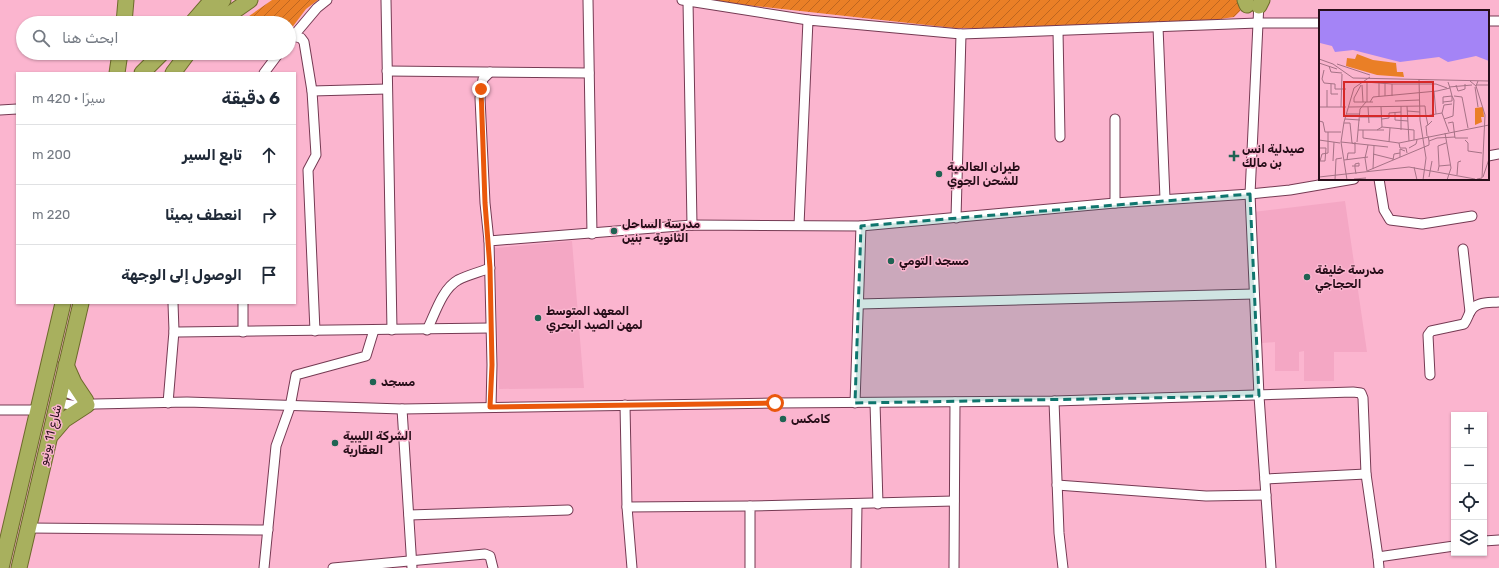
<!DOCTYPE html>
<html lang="ar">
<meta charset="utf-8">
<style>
body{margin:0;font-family:Rubik,Vazirmatn,sans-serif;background:#f6f6f7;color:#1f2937;direction:rtl}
.controls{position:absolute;right:12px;bottom:12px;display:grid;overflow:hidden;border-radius:0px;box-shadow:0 1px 3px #0004}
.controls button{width:36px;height:36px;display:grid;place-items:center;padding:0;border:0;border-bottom:1px solid #e0e1e3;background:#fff;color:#1f2937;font:20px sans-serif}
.stop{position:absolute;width:12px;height:12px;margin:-9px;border:3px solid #ea580c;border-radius:50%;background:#fff}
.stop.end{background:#ea580c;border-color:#fff;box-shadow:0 1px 4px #0008}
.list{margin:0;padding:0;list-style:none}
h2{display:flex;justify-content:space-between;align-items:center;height:52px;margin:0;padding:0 16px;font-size:17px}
h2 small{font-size:13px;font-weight:400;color:#747a83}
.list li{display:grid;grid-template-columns:26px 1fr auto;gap:12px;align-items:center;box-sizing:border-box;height:60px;padding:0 16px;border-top:1px solid #e0e1e3}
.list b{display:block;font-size:15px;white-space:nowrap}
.list em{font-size:13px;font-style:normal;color:#747a83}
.icon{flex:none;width:22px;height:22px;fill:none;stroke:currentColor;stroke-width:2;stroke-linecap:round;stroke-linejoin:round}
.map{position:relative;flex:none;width:1499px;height:568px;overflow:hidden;direction:ltr}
.search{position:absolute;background:#fff;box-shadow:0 1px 3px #0004;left:16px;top:16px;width:280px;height:44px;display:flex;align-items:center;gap:10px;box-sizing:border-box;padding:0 14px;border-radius:22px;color:#747a83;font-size:15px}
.panel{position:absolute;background:#fff;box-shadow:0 1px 3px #0004;left:16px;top:72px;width:280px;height:232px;border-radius:0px;direction:rtl}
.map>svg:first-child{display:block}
.built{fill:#f4a7c4}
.garden{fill:url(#garden-furrows)}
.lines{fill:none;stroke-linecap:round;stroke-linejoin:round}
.minor-casing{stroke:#753a53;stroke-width:11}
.trunk-casing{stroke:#6d6a2b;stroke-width:17}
.minor{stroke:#fff;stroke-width:9}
.trunk{stroke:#a8b05e;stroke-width:15}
.route{stroke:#ea580c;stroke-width:5}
.marked{fill:#0f766e;fill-opacity:0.2;stroke:#0f766e;stroke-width:3;stroke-dasharray:8 5;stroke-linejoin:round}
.poi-dot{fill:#1f6353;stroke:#fbb5cf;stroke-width:1.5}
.labels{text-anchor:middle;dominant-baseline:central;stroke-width:3;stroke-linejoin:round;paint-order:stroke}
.poi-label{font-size:12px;font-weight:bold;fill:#270e19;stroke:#fbb5cf;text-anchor:start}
.street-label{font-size:12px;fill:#270e19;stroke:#fbb5cf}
.inset-road{fill:none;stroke:#a67286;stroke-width:1}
.view{fill:#d62828;fill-opacity:0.15;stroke:#d62828;stroke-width:2}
.inset-edge{fill:none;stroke:#270e19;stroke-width:2}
</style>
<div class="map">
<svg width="1499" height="568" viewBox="0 0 1499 568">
<defs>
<pattern id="garden-furrows" width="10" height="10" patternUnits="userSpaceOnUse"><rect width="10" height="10" fill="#ea7f26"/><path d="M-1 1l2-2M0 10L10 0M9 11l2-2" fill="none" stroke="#be6620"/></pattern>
</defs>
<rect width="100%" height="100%" fill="#fbb5cf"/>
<!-- built -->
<g class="built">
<polygon points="1345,201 1367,352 1334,352 1334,381 1304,381 1304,351 1299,352 1299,371 1275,371 1275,342 1262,343 1253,212"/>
<polygon points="572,241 584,388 499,389 495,248"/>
</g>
<!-- garden -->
<g class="garden">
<polygon points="272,0 318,0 306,9 291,29 289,29 289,23 239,23"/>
<polygon points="700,0 1239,0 1240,11 1234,17 1214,20 1013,28 954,28"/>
</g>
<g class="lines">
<defs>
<g id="minor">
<polyline points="386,0 392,330"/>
<polyline points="588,0 592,234"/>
<polyline points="682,0 808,20"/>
<polyline points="688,1 692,225"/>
<polyline points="1259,2 1250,194 1259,396 1271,568"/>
<polyline points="1488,21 1499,21"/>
<polyline points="1158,27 1165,199"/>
<polyline points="1058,31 1060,137"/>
<polyline points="292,36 301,38 304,42 312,91 316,155 308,170 315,331"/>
<polyline points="290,40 317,8 327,0"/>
<polyline points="387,71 589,73"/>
<polyline points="264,73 279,53"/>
<polyline points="312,91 387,89"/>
<polyline points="0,110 17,109"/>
<polyline points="1488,156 1499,154"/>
<polyline points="1379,179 1384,210 1390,220 1422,224 1472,216"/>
<polyline points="1115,203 1115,119"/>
<polyline points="956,218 961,34"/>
<polyline points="799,225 808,20 961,34 1258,23 1320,23"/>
<polyline points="489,241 485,203 480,98 483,79 490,72"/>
<polyline points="1463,249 1470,312"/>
<polyline points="173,303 174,331 178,332 490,328"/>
<polyline points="243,303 243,332"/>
<polyline points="859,304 1254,294"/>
<path d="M 427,330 C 435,314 442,289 458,280 C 468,275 480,272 490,268"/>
<path d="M 1430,375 L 1428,335 L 1431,331 L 1464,324 C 1467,320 1468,316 1470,312 C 1476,301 1488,303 1499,302"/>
<polyline points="61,390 83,400"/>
<polyline points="1054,401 1059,533 1063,568"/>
<polyline points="58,403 78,406 95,404 187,402 402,409 775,403 1054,401 1353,392 1361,393 1363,398 1366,474 1378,557 1454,546"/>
<polyline points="168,403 174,331"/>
<polyline points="855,403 861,226"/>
<polyline points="875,403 878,504"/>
<polyline points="625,405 627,507 632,568"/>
<polyline points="491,407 492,365 489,241 692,225 861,226 1115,203 1250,194 1290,190 1354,179"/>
<polyline points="402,409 412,568"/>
<polyline points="0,410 38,410"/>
<polyline points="1265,479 1366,474"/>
<polyline points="1057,485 1206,496 1266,495"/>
<polyline points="627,507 750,506"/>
<polyline points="409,515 568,510"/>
<polyline points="28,528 268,530"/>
<polyline points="1484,541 1499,540"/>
<polyline points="1378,557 1379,568"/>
<polyline points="264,568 276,446 290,407 296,375 366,356 374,330"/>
<polyline points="333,568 485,554 490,556 493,568"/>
<polyline points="750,568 750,506 954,501"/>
<polyline points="856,568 857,504"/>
<polyline points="954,568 955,402"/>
</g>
<g id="trunk">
<polyline points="1245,0 1247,5"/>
<polyline points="1259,6 1262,0"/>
<polyline points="210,22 223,0"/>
<polyline points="124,23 126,0"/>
<polyline points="192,23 212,0"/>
<polyline points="217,23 250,0"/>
<polyline points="117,73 120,53"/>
<polyline points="142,73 162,53"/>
<polyline points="173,73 188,53"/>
<polyline points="66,365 74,383 86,401"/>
<polyline points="52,434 64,420 87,405"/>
<polyline points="1,568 63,303"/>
<polyline points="19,568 81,303"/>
</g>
</defs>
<!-- minor casing -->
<use href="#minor" class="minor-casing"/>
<!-- trunk casing -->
<use href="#trunk" class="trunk-casing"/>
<!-- minor -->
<use href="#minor" class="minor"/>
<!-- trunk -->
<use href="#trunk" class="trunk"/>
</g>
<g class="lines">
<!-- route -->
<polyline class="route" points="481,89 485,203 490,268 492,365 490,407 775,403"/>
</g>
<!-- marked area -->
<path class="marked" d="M 1250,194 L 1259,396 L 855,403 L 861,226 Z"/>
<!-- markers -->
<g class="poi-dot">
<path d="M1232 150h4v4h4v4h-4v4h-4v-4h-4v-4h4z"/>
<circle cx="939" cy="174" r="4"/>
<circle cx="614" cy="231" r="4"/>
<circle cx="891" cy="261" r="4"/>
<circle cx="1307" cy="277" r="4"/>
<circle cx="538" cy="318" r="4"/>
<circle cx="373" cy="382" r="4"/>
<circle cx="783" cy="419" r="4"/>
<circle cx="335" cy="443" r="4"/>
</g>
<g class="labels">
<!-- poi labels -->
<g class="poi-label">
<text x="1242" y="149">صيدلية انس<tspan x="1242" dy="14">بن مالك</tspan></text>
<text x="947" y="167">طيران العالمية<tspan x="947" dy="14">للشحن الجوي</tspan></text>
<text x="622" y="224">مدرسة الساحل<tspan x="622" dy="14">الثانوية - بنين</tspan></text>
<text x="899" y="261">مسجد التومي</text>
<text x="1315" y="270">مدرسة خليفة<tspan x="1315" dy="14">الحجاجي</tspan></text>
<text x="546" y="311">المعهد المتوسط<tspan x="546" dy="14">لمهن الصيد البحري</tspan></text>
<text x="381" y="382">مسجد</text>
<text x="791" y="419">كامكس</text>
<text x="343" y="436">الشركة الليبية<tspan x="343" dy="14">العقارية</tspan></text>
</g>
<!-- street labels -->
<g class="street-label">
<text transform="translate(50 435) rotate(-76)">شارع 11 يونيو</text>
</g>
</g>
<!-- overview -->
<g transform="translate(1319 10)">
<rect width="170" height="170" fill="#fbb5cf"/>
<path d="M 38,44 L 54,50 L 77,53 L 78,62 L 84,62 L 85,67 L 58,65 L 27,56 L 28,48 L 36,49 ZM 164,97 L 165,107 L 162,107 L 163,112 L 156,115 L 156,98 Z" fill="#ea7f26"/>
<path d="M 0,0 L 170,0 L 170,51 L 157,46 L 129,52 L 120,47 L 81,52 L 34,40 L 16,42 L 13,36 L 1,33 L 0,31 Z" fill="#a484f6"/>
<path class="inset-road" d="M 0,49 L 14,54 L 34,68 L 170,71M 0,53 L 18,59M 18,54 L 51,65M 10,56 L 12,62 L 23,63M 5,60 L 3,69 L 5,73 L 16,74 L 16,79 L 27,79M 100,69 L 101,110 L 107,148 L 104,170M 48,71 L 48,92M 151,71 L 157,76 L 159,71M 46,72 L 73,74M 60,72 L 60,86M 66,72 L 66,86M 12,74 L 12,84 L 19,84M 43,75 L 44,92M 137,75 L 139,81 L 143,80 L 146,79 L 146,74M 157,75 L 170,75M 157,76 L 166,105 L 163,168 L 158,169M 130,77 L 153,75M 156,77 L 159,97M 8,80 L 8,97M 73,86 L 73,74 L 117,74 L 128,78M 135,86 L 143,87 L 149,118M 35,88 L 42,75M 35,88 L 35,92 L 54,92M 76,91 L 100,90M 51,92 L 54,87 L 118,81 L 131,78 L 129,72M 124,92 L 133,91 L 133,86M 124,94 L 124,87 L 133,86 L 131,78M 88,96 L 90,131M 0,97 L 27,97M 22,97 L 23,64M 30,97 L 106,96 L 107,106 L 117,104 L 115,81M 49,97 L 50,113M 62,97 L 63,117M 88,101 L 101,102M 76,102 L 76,110 L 89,111M 123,103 L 125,95 L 133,94M 28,104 L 41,104M 117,104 L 123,103 L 130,122M 107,106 L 109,115 L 113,111M 41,107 L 63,107M 26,109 L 41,110M 63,109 L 70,108 L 70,103 L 82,102M 125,109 L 134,106 L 135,90 L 133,86M 0,111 L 4,112 L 6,122 L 22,122M 25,113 L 31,113 L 33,133 L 36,134M 129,113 L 134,112 L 136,128 L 149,128M 39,120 L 65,120M 44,120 L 44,128 L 80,133 L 170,115M 58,120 L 63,117 L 95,120 L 95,130M 82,120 L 82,96M 126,123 L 132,158 L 128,170M 108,126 L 107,116 L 109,115M 109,126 L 110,131 L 118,128 L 136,127M 0,130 L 21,133M 146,130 L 149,133 L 149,141 L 163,143M 22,132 L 69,137M 38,132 L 41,99 L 47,92M 70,132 L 71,118M 80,133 L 81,138 L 87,138 L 88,143M 0,138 L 7,138 L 6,151 L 0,151M 90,138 L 97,134 L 98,130M 54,144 L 74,149M 81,147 L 81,139 L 86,141M 25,150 L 49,147M 28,150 L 29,143 L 36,143 L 36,132M 74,150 L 75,144 L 81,143M 1,151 L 3,144 L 9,143 L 9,122M 14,151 L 15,132M 33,156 L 40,156 L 40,153 L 36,154 L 36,158 L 37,164M 120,156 L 119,136 L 127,133M 95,157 L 98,170M 54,159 L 55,136M 48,161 L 110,135 L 110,131M 48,161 L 46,148 L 49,135M 119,161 L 120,156 L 131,155M 138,165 L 139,152 L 142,151M 0,167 L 90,157 L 156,169M 110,167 L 113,151M 164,167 L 170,149M 35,169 L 47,168M 16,170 L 17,149 L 23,148M 28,170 L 22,132 L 25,112 L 35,78 L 51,67"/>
<path class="view" d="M 25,72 L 114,72 L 114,106 L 25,106 Z"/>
<rect width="170" height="170" class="inset-edge"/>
</g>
</svg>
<div class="controls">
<button>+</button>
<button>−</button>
<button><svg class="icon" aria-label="locate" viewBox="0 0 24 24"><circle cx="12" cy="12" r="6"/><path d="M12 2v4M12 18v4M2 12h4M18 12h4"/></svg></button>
<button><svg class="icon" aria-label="layers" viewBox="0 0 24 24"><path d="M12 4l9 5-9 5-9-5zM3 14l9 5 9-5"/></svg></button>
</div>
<div class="stop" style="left:775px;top:403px"></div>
<div class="stop end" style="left:481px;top:89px"></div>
<div class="search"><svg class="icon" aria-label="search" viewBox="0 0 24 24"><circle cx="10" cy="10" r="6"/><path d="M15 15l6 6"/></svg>ابحث هنا</div>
<section class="panel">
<h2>6 دقيقة<small>سيرًا · 420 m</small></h2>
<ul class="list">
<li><svg class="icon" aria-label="ahead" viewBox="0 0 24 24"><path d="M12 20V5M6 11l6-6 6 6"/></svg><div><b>تابع السير</b></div><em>200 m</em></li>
<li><svg class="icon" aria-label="right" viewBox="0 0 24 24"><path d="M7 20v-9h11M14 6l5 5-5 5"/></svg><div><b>انعطف يمينًا</b></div><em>220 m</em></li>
<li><svg class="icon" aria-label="arrive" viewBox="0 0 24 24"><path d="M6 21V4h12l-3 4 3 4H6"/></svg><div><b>الوصول إلى الوجهة</b></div></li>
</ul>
</section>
</div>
